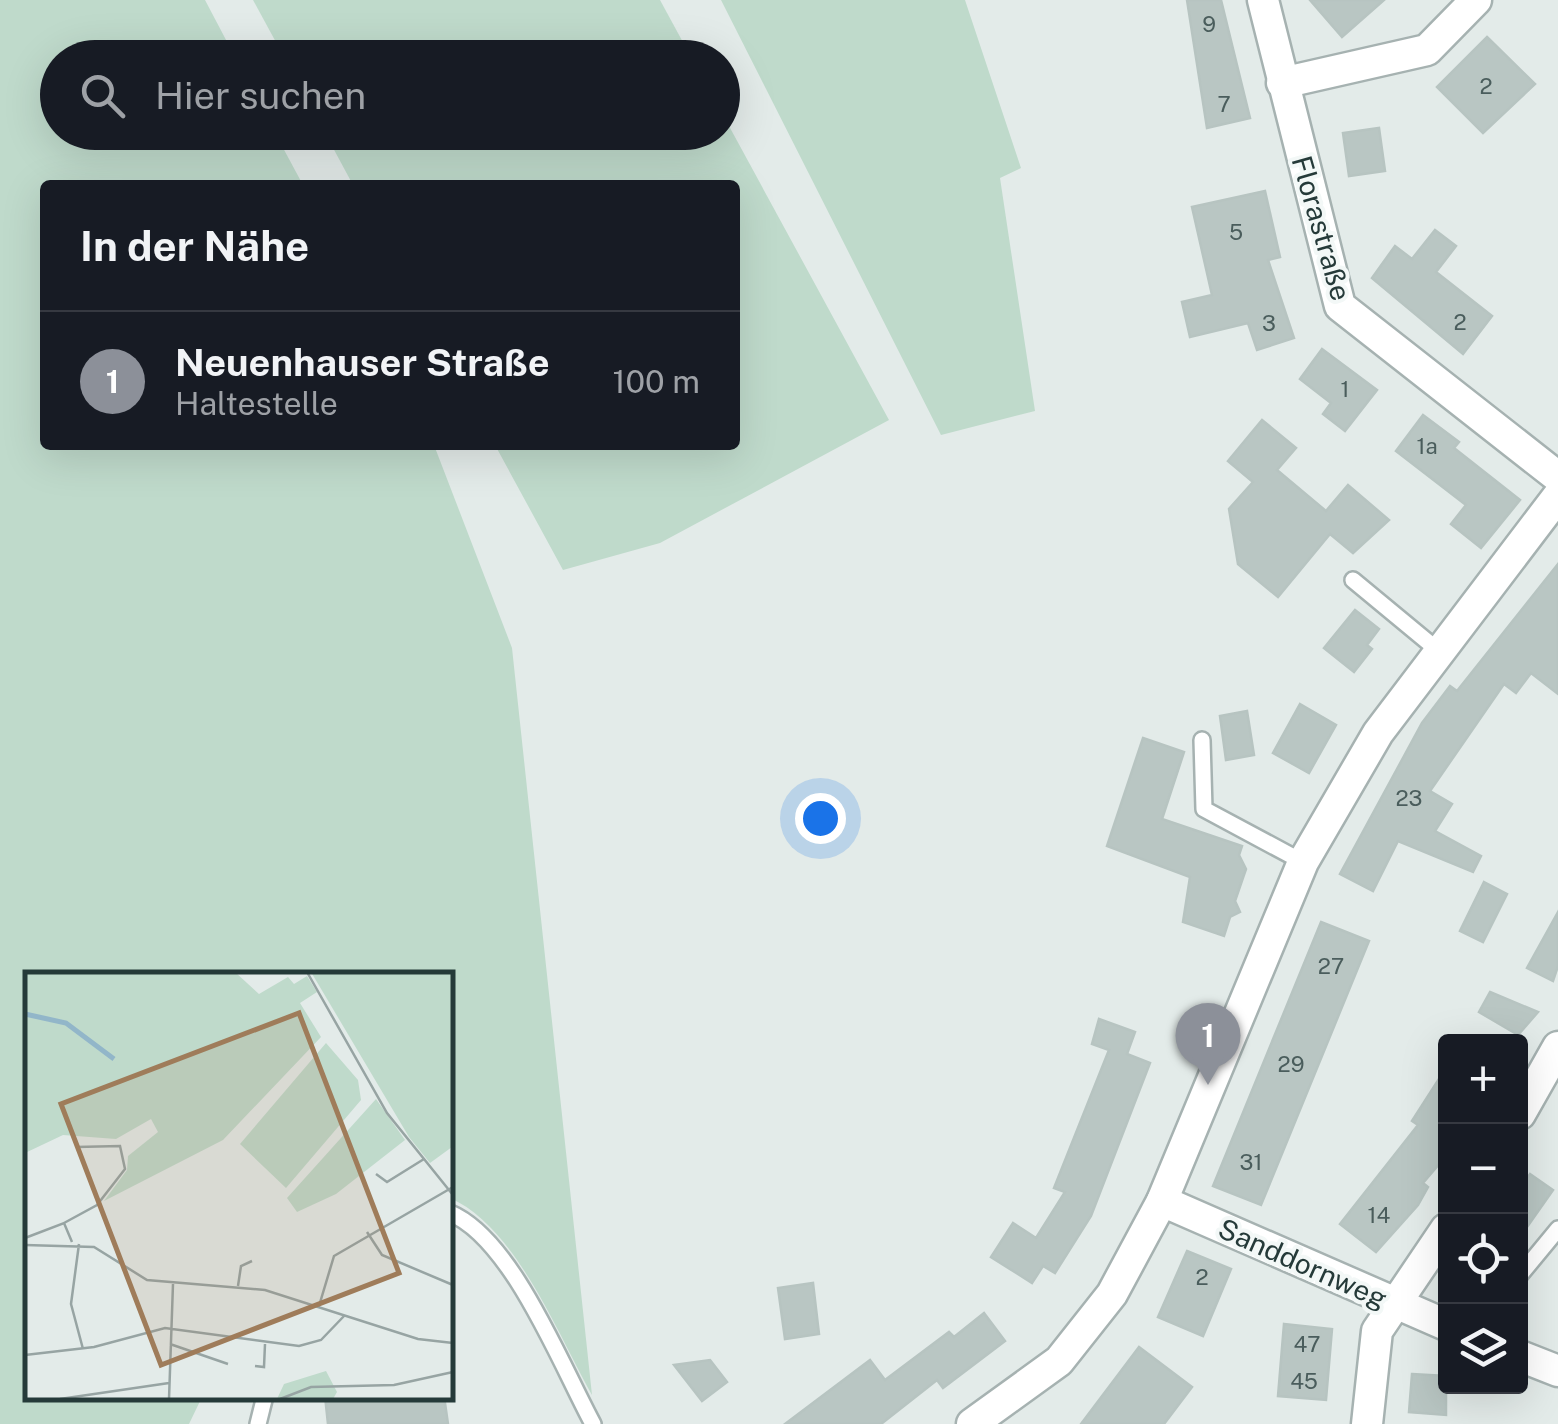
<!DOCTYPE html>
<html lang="de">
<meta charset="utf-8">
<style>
body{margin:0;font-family:"Public Sans",sans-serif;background:#20242c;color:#f1f3f6}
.controls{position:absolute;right:30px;bottom:30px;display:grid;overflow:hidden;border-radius:10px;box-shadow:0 10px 40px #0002}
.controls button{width:90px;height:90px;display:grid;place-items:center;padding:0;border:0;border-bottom:2px solid #363941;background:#171b24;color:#f1f3f6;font:50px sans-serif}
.you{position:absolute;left:820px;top:818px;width:35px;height:35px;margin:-25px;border:8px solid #fff;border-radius:50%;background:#1a73e8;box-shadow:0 0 0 15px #1a73e833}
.badge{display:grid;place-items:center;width:65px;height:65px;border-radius:50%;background:#8c9099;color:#fff;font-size:32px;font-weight:700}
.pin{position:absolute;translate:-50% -82px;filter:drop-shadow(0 2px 5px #0008)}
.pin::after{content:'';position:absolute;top:52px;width:35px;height:30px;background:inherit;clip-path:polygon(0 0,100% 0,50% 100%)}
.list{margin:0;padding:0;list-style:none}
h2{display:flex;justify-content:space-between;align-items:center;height:130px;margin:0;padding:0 40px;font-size:42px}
h2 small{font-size:32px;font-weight:400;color:#9ea1a6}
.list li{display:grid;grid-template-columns:65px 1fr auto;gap:30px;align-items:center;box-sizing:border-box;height:140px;padding:0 40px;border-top:2px solid #363941}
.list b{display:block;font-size:38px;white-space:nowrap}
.list p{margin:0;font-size:32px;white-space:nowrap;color:#9ea1a6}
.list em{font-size:32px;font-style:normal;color:#9ea1a6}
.icon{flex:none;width:55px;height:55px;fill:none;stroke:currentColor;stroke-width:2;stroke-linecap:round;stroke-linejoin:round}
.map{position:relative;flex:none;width:1558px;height:1424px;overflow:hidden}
.search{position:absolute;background:#171b24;box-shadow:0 10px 40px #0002;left:40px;top:40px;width:700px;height:110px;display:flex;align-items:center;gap:25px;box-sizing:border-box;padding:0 35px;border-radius:55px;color:#9ea1a6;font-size:38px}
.panel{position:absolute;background:#171b24;box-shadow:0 10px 40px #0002;left:40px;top:180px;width:700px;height:270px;border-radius:10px}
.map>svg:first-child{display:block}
.green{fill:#bfdacb}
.building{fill:#b9c6c3;stroke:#b7c4c1;stroke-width:2.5}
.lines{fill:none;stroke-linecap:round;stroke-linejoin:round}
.service-casing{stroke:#a6b2b1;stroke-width:20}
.minor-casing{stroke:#a6b2b1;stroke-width:35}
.service{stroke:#fff;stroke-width:15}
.minor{stroke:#fff;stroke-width:30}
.labels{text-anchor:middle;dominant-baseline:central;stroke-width:8;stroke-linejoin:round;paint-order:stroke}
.number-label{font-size:22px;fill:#4a5d5c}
.street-label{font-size:28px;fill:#253a39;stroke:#f3f8f7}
.inset-river{fill:none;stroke:#92b6c9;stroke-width:5}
.inset-road{fill:none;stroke:#97a4a3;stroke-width:2.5}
.view{fill:#9f7c5a;fill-opacity:0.15;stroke:#9f7c5a;stroke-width:5}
.inset-edge{fill:none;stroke:#253a39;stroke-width:5}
</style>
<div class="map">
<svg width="1558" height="1424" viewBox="0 0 1558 1424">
<rect width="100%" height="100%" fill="#e3ebe9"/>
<!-- green -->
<g class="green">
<path d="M 0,0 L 205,0 L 235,57 L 58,58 L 58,132 L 275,133 L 303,185 L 45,185 L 45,445 L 434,445 L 512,648 L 592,1395 C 557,1333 516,1227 450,1198 L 450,974 L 28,974 L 28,1396 L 202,1397 L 189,1424 L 0,1424 Z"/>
<polygon points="253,0 660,0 691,57 284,57"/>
<polygon points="721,0 965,0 1021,168 1000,178 1035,411 941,435"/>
<polygon points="723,115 889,420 660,543 563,570 495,445 735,445 735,185 353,185 325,133 722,132"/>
</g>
<!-- building -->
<g class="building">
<polygon points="1187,0 1221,0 1250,118 1207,128"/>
<polygon points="1310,0 1384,0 1342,37"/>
<polygon points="1487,37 1535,84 1483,133 1437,87"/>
<polygon points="1379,128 1385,171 1349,176 1343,133"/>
<polygon points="1265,191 1280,257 1268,260 1294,338 1257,350 1248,323 1190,337 1182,302 1212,295 1192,207"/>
<polygon points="1435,230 1456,246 1436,272 1492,316 1463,354 1372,278 1395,246 1412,259"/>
<polygon points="1322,349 1377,390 1345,431 1323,414 1331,403 1300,379"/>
<polygon points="1423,415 1459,442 1454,448 1520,500 1481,548 1451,524 1466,505 1396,451"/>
<polygon points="1262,420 1296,448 1277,470 1326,511 1348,485 1389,520 1353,553 1330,534 1278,597 1238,564 1229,509 1253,482 1228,461"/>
<polygon points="1558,564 1558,694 1531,673 1516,693 1504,684 1430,791 1452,804 1435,831 1481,856 1473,872 1398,841 1373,891 1340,874 1422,723 1450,686 1457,691"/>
<polygon points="1355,610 1379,629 1367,645 1372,649 1354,672 1324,648"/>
<polygon points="1300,704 1336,725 1309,773 1273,753"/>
<polygon points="1247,711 1254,755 1226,760 1220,716"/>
<polygon points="1143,738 1184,752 1162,819 1242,846 1239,855 1246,869 1235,901 1240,912 1230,917 1224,936 1183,922 1190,877 1107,846"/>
<polygon points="1484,882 1507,894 1483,942 1460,931"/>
<polygon points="1558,912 1558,966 1553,981 1527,968"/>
<polygon points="1321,922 1369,941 1261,1205 1213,1186"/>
<polygon points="1490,992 1538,1012 1518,1035 1479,1012"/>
<polygon points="1099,1019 1135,1032 1127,1054 1150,1063 1091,1216 1055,1273 1043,1266 1032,1283 991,1257 1013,1223 1036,1238 1065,1192 1054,1188 1109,1050 1092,1044"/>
<polygon points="1446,1068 1446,1156 1423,1183 1428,1187 1418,1205 1376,1252 1340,1224 1418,1125 1412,1121"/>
<polygon points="1530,1174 1553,1190 1520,1237 1520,1188"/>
<polygon points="1187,1251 1231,1269 1203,1336 1158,1317"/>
<polygon points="813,1283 819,1334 785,1339 778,1288"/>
<polygon points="984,1313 1005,1341 943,1388 937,1380 881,1424 785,1424 870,1360 885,1380 949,1332 954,1337"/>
<polygon points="1284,1324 1332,1329 1326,1400 1278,1396"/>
<polygon points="1139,1347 1192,1387 1164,1424 1081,1424"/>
<polygon points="710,1360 727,1382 702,1401 674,1365"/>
<polygon points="1412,1374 1446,1376 1446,1415 1409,1412"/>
<polygon points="325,1396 444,1396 448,1424 328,1424"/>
</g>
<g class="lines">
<defs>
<g id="service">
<polyline points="1353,580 1440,652"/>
<polyline points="1202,740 1204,809 1303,862"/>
<path d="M 450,1213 C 512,1239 561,1365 593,1424"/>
<polyline points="1520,1275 1558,1229"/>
<polyline points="258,1424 265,1396"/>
</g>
<g id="minor">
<polyline points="1263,0 1340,306 1558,477"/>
<polyline points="1282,83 1427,50 1476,0"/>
<polyline points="1520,1114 1558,1047"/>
<polyline points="1162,1201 1446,1325"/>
<polyline points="1520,1356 1558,1371"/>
<polyline points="972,1424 1059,1361 1112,1294 1162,1201 1303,862 1378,733 1558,496"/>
<polyline points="1367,1424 1377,1331 1446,1229"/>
</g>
</defs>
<!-- service casing -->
<use href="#service" class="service-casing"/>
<!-- minor casing -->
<use href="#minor" class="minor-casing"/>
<!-- service -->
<use href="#service" class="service"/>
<!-- minor -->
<use href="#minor" class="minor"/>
</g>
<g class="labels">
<!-- number labels -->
<g class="number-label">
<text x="1209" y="24">9</text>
<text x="1486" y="86">2</text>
<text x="1224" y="104">7</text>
<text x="1236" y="232">5</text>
<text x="1460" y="322">2</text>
<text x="1269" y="323">3</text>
<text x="1345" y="389">1</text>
<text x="1427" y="446">1a</text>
<text x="1409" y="798">23</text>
<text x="1331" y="966">27</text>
<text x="1291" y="1064">29</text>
<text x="1251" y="1162">31</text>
<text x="1379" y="1215">14</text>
<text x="1202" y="1277">2</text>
<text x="1307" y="1344">47</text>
<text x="1304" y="1381">45</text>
</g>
<!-- street labels -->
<g class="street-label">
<text transform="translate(1322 228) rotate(74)">Florastraße</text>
<text transform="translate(1303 1263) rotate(24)">Sanddornweg</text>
</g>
</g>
<!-- overview -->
<g transform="translate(25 972)">
<rect width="428" height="428" fill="#e3ebe9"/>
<path d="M 0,0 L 210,0 L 234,22 L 263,5 L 269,12 L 282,4 L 292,20 L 275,31 L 296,65 L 198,168 L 79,229 L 102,198 L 103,184 L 133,160 L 126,147 L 91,167 L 38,163 L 0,181 ZM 286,0 L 427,0 L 427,175 L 405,191 L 384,165 ZM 301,71 L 333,108 L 336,128 L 261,216 L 215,172 ZM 351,127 L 380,168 L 311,222 L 272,240 L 262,226 ZM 301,399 L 312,420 L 308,427 L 252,427 L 259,412 Z" fill="#bfdacb"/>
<path class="inset-river" d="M 0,42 L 41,51 L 89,87"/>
<path class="inset-road" d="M 282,0 L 362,141 L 428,223M 351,202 L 362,210 L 399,187M 39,251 L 72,233 L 100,197 L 95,174 L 51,175M 342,260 L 357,283 L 428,313M 0,266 L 39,251 L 47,270M 54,272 L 46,332 L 58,377M 0,273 L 69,275 L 122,308 L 240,318 L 393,367 L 428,371M 213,314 L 216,294 L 227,289M 294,334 L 309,284 L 428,215M 145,372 L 203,392M 0,383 L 69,375 L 140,356 L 274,374 L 296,368 L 320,343M 230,394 L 239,395 L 240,372M 35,427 L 144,411M 144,427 L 148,312M 255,427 L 286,415 L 369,413 L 428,400"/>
<path class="view" d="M 274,41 L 374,301 L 136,393 L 36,132 Z"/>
<rect width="428" height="428" class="inset-edge"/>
</g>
</svg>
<div class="controls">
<button>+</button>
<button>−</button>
<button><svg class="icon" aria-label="locate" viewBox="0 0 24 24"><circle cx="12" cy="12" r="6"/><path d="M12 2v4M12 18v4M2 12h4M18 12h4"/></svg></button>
<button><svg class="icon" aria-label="layers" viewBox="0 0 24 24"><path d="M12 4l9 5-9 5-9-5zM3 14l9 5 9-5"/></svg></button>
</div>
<div class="you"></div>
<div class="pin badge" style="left:1208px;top:1085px">1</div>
<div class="search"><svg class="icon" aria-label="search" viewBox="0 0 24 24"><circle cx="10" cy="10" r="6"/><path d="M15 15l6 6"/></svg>Hier suchen</div>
<section class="panel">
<h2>In der Nähe<small></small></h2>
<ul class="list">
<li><span class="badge">1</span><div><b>Neuenhauser Straße</b><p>Haltestelle</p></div><em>100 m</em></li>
</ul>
</section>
</div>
